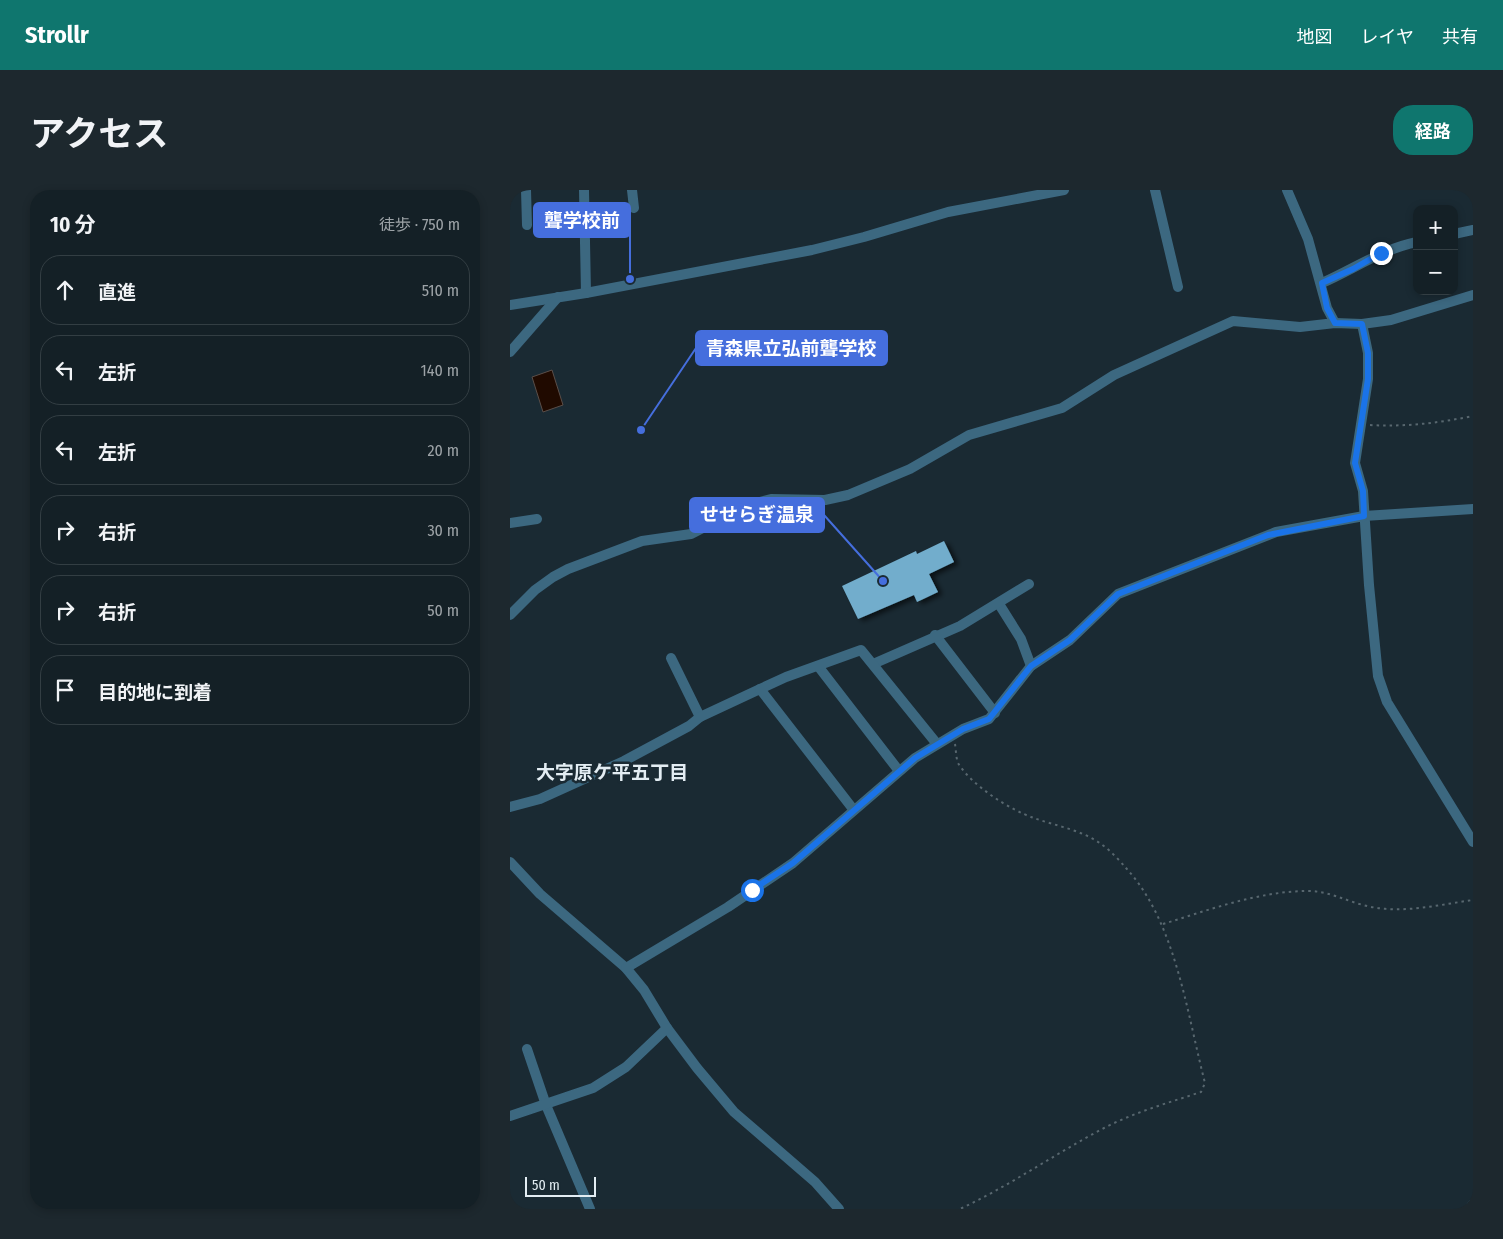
<!DOCTYPE html>
<html lang="ja">
<meta charset="utf-8">
<style>
body{margin:0;font-family:"Fira Sans Condensed","Noto Sans JP",sans-serif;background:#1d282e;color:#f1f3f6}
.controls{position:absolute;right:15px;top:15px;display:grid;overflow:hidden;border-radius:10px;box-shadow:0 2px 8px #0003}
.controls button{width:45px;height:45px;display:grid;place-items:center;padding:0;border:0;border-bottom:1px solid #333e43;background:#142026;color:#f1f3f6;font:25px sans-serif}
.scale{position:absolute;left:15px;bottom:12px;width:71px;box-sizing:border-box;padding-left:5px;border:2px solid #e3edf3;border-top:0;font-size:14px;line-height:18px;white-space:nowrap;color:#e3edf3;-webkit-text-stroke:4px #1a2a33;paint-order:stroke}
.stop{position:absolute;width:15px;height:15px;margin:-11px;border:4px solid #1a73e8;border-radius:50%;background:#fff}
.stop.end{background:#1a73e8;border-color:#fff;box-shadow:0 1px 5px #0008}
.list{margin:0;padding:0;list-style:none}
h2{display:flex;justify-content:space-between;align-items:center;height:65px;margin:0;padding:0 20px;font-size:21px}
h2 small{font-size:16px;font-weight:400;color:#9da3a7}
.list li{display:grid;grid-template-columns:32px 1fr auto;gap:15px;align-items:center;box-sizing:border-box;height:70px;margin:0 10px 10px;padding:0 10px;border:1px solid #333e43;border-radius:20px}
.list b{display:block;font-size:19px;white-space:nowrap}
.list em{font-size:16px;font-style:normal;color:#9da3a7}
.icon{flex:none;width:28px;height:28px;fill:none;stroke:currentColor;stroke-width:2;stroke-linecap:round;stroke-linejoin:round}
.map{position:relative;flex:none;width:963px;height:1019px;overflow:hidden;border-radius:20px}
header{display:flex;align-items:center;gap:30px;box-sizing:border-box;height:70px;padding:0 25px;background:#0f766e;color:#fff}
header strong{font-size:24px}
nav{display:flex;gap:28px;margin-inline-start:auto;font-size:18px}
.intro{display:flex;align-items:center;justify-content:space-between;box-sizing:border-box;height:120px;padding:0 30px}
h1{margin:0;font-size:35px}
.button{padding:12px 22px;border-radius:20px;background:#0f766e;color:#fff;font-size:18px;font-weight:700}
main{display:flex;gap:30px;padding:0 30px}
aside{flex:1;background:#142026;border-radius:20px;box-shadow:0 2px 8px #0003}
.map>svg:first-child{display:block}
.water{fill:#200a00;stroke:#5a4e49}
.building{fill:#72adcc;filter:url(#shadow)}
.lines{fill:none;stroke-linecap:round;stroke-linejoin:round}
.path{stroke:#58676f;stroke-width:2;stroke-dasharray:2.5 4;stroke-linecap:butt}
.minor{stroke:#3c6880;stroke-width:10}
.route{stroke:#1a73e8;stroke-width:6}
.labels{text-anchor:middle;dominant-baseline:central;stroke-width:5;stroke-linejoin:round;paint-order:stroke}
.neighbourhood-label{font-size:19px;font-weight:bold;fill:#e3edf3;stroke:#1a2a33}
.leader{fill:none;stroke:#456edd;stroke-width:2}
.callout-dot{fill:#456edd;stroke:#1a2a33;stroke-width:2}
.callout{fill:#456edd;stroke:#456edd;stroke-width:2}
.callout-label{font-size:19px;text-anchor:middle;font-weight:bold;fill:#fff}
</style>
<header>
<strong>Strollr</strong>
<nav><a>地図</a><a>レイヤ</a><a>共有</a></nav>
</header>
<div class="intro"><h1>アクセス</h1><a class="button">経路</a></div>
<main>
<aside>
<h2>10 分<small>徒歩 · 750 m</small></h2>
<ul class="list">
<li><svg class="icon" aria-label="ahead" viewBox="0 0 24 24"><path d="M12 20V5M6 11l6-6 6 6"/></svg><div><b>直進</b></div><em>510 m</em></li>
<li><svg class="icon" aria-label="left" viewBox="0 0 24 24"><path d="M17 20v-9H6M10 6l-5 5 5 5"/></svg><div><b>左折</b></div><em>140 m</em></li>
<li><svg class="icon" aria-label="left" viewBox="0 0 24 24"><path d="M17 20v-9H6M10 6l-5 5 5 5"/></svg><div><b>左折</b></div><em>20 m</em></li>
<li><svg class="icon" aria-label="right" viewBox="0 0 24 24"><path d="M7 20v-9h11M14 6l5 5-5 5"/></svg><div><b>右折</b></div><em>30 m</em></li>
<li><svg class="icon" aria-label="right" viewBox="0 0 24 24"><path d="M7 20v-9h11M14 6l5 5-5 5"/></svg><div><b>右折</b></div><em>50 m</em></li>
<li><svg class="icon" aria-label="arrive" viewBox="0 0 24 24"><path d="M6 21V4h12l-3 4 3 4H6"/></svg><div><b>目的地に到着</b></div></li>
</ul>
</aside>
<div class="map">
<svg width="963" height="1019" viewBox="0 0 963 1019">
<defs>
<filter id="shadow"><feDropShadow dx="4.5" dy="2.5" stdDeviation="2.5" flood-color="#0009"/></filter>
</defs>
<rect width="100%" height="100%" fill="#1a2a33"/>
<!-- water -->
<polygon class="water" points="42,180 53,215 33,222 22,187"/>
<!-- building -->
<polygon class="building" points="434,351 444,372 419,384 428,402 407,412 404,405 348,429 332,396 406,361 407,364"/>
<g class="lines">
<!-- path -->
<g class="path">
<path d="M 860,235 C 896,237 928,233 963,226"/>
<path d="M 445,554 C 446,560 446,568 448,573 C 461,595 500,620 524,628 C 546,636 572,640 591,654 C 600,660 609,670 616,678 C 666,732 677,824 695,893 L 691,902 C 658,913 625,922 594,938 C 545,964 499,996 450,1019"/>
<path d="M 653,734 C 699,720 749,701 798,701 C 818,701 834,710 853,715 C 889,725 927,715 963,710"/>
</g>
<!-- minor -->
<g class="minor">
<polyline points="16,0 17,35"/>
<polyline points="74,0 76,103"/>
<polyline points="122,0 124,18"/>
<polyline points="645,0 668,97"/>
<polyline points="777,0 798,49 817,118 825,133"/>
<polyline points="944,44 963,40"/>
<path d="M 812,93 C 844,79 872,59 907,52"/>
<polyline points="0,115 76,103 302,60 354,47 438,22 554,0"/>
<polyline points="852,134 858,163 858,189 845,273 853,301 859,395 868,486 877,512 963,652"/>
<polyline points="0,162 48,107"/>
<polyline points="0,333 27,329"/>
<polyline points="489,414 511,449 521,476"/>
<polyline points="0,425 25,400 43,387 58,379 132,351 181,344 235,316 261,309 315,310 338,305 400,279 459,245 552,218 604,185 723,131 790,137 825,133 852,134 881,130 963,105"/>
<polyline points="425,445 485,523"/>
<polyline points="161,468 190,527"/>
<polyline points="363,474 450,436 519,394"/>
<polyline points="308,476 389,581"/>
<polyline points="0,617 30,609 114,571 179,536 190,527 250,499"/>
<polyline points="343,619 250,499 276,487 351,460 427,554"/>
<polyline points="0,672 30,704 116,778 134,800 157,838 187,878 224,922 305,992 329,1019"/>
<polyline points="116,778 218,717 283,673 405,568 453,539 479,529 521,476 560,450 608,404 766,342 854,326 963,319"/>
<polyline points="17,859 36,915 80,1019"/>
<polyline points="0,926 83,898 116,877 157,838"/>
<polyline points="959,1019 963,1014"/>
</g>
</g>
<g class="lines">
<!-- route -->
<polyline class="route" points="242,700 283,673 405,568 453,539 479,529 521,476 560,450 608,404 758,345 854,326 853,301 845,273 858,189 858,163 852,134 825,133 817,118 812,93 843,79 871,63"/>
</g>
<g class="labels">
<!-- neighbourhood labels -->
<g class="neighbourhood-label">
<text x="102" y="582">大字原ケ平五丁目</text>
</g>
</g>
<!-- callouts -->
<path class="leader" d="M120 89L120 30M131 240L186 158M373 391L314 325"/>
<g class="callout-dot">
<circle cx="120" cy="89" r="5"/>
<circle cx="131" cy="240" r="5"/>
<circle cx="373" cy="391" r="5"/>
</g>
<g class="callout">
<rect x="24" y="13" width="96" height="34" rx="5"/>
<rect x="186" y="141" width="191" height="34" rx="5"/>
<rect x="180" y="308" width="134" height="34" rx="5"/>
</g>
<g class="callout-label">
<text x="72" y="37">聾学校前</text>
<text x="281" y="165">青森県立弘前聾学校</text>
<text x="247" y="331">せせらぎ温泉</text>
</g>
</svg>
<div class="controls">
<button>+</button>
<button>−</button>
</div>
<div class="scale">50 m</div>
<div class="stop" style="left:242px;top:700px"></div>
<div class="stop end" style="left:871px;top:63px"></div>
</div>
</main>
